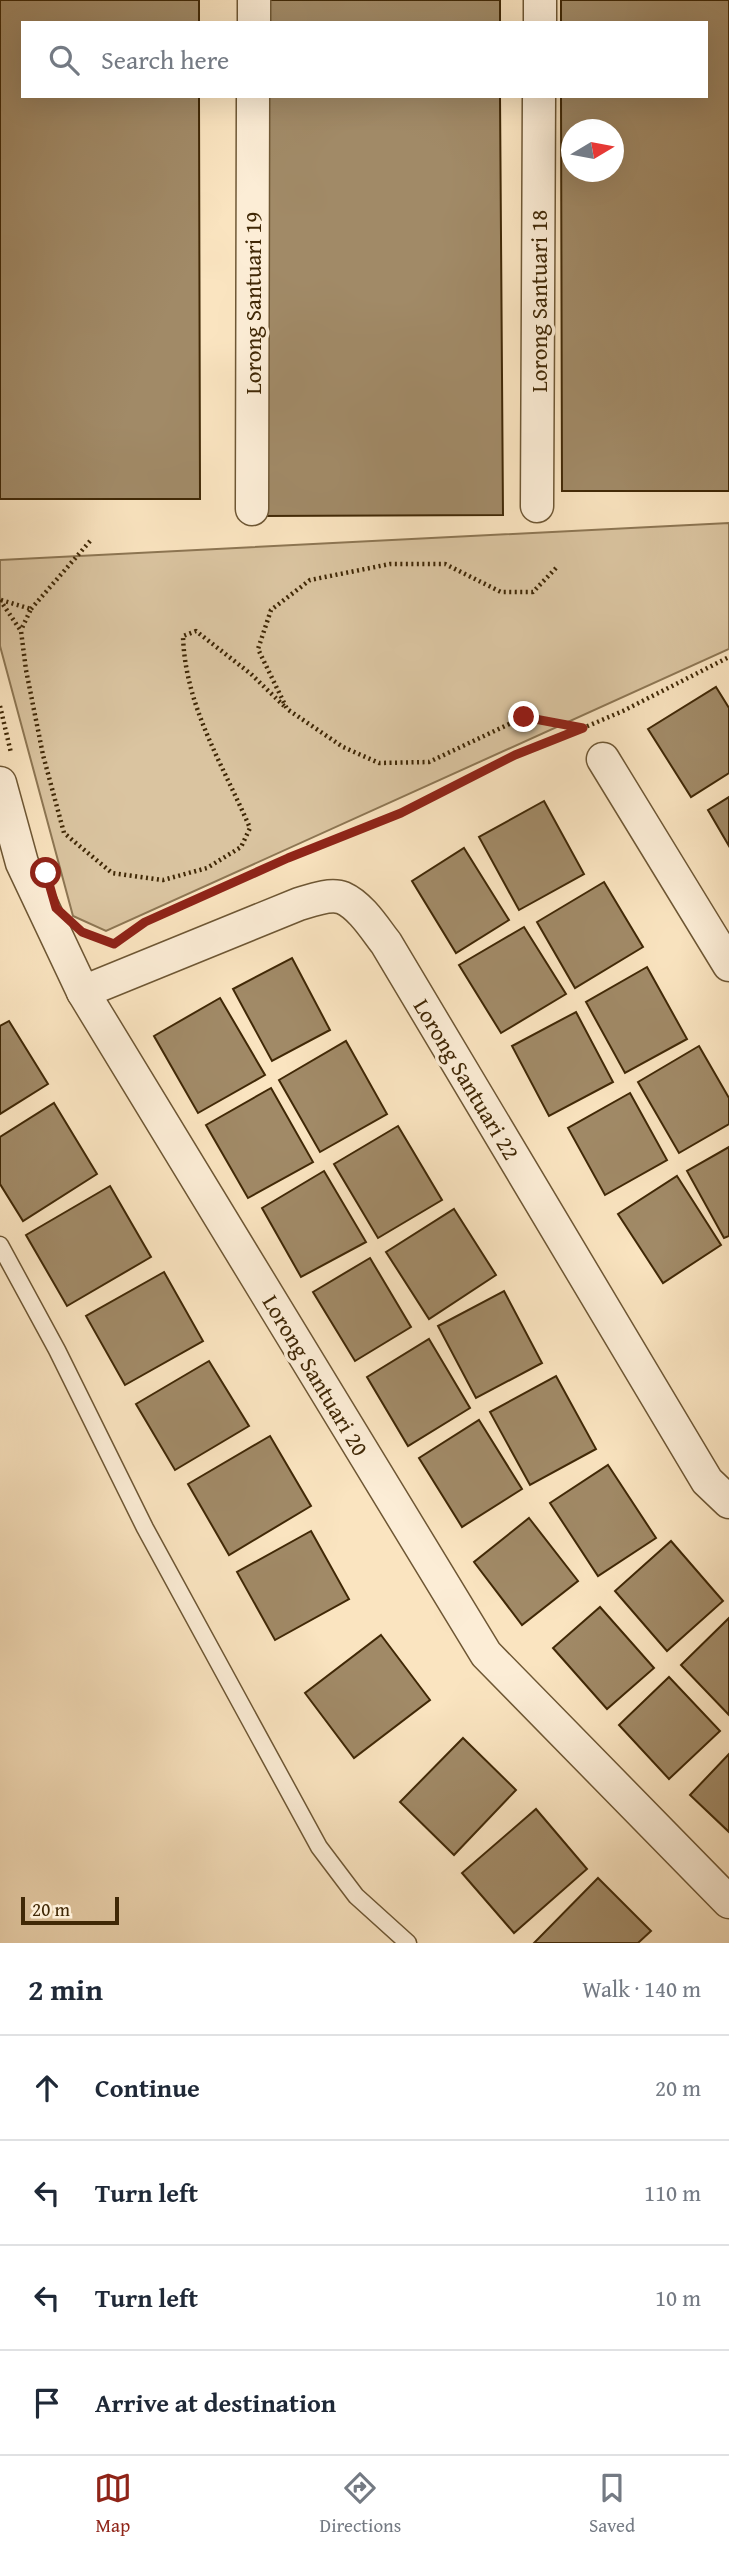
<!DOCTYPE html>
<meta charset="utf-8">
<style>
body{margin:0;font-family:"Gentium Book Plus",serif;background:#f6f6f7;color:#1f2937}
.compass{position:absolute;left:561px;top:119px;width:63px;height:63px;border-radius:50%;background:#fff;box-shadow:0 7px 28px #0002;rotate:80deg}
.scale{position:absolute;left:21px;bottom:18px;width:98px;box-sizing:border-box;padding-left:7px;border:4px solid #402806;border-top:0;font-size:19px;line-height:24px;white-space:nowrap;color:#402806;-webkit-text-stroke:5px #fcedd6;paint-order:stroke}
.stop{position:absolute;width:21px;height:21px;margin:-16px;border:5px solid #8f2418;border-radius:50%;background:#fff}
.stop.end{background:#8f2418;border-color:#fff;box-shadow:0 2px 7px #0008}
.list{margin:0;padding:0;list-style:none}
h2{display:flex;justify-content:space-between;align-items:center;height:91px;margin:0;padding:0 28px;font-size:30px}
h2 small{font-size:23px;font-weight:400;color:#747a83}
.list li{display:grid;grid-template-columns:46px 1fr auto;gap:21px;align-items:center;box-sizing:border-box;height:105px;padding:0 28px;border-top:2px solid #e0e1e3}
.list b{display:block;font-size:26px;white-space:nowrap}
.list em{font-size:23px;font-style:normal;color:#747a83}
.icon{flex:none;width:38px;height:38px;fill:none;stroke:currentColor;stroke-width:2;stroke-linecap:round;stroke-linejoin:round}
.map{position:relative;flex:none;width:729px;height:1943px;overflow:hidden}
.search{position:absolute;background:#fff;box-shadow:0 7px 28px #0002;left:21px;right:21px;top:21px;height:77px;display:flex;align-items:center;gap:18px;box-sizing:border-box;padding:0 24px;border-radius:0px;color:#747a83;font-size:26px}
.sheet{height:511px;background:#fff}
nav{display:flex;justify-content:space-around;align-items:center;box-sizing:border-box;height:98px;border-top:2px solid #e0e1e3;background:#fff;font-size:19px;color:#747a83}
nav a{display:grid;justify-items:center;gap:4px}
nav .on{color:#8f2418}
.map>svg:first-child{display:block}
.green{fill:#dac4a0;stroke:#8d7653;stroke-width:2}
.building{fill:#a18a67;stroke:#402806;stroke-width:2;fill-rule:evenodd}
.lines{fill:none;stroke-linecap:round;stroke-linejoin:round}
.lane-casing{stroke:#6e5734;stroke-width:19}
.street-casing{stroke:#6e5734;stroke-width:35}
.path{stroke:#402806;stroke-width:4.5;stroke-dasharray:2 3.5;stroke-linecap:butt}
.lane{stroke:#fcedd6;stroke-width:16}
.street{stroke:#fcedd6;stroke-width:32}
.route{stroke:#8f2418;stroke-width:9}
.labels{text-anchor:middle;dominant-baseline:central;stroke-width:7;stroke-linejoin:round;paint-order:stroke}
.street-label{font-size:23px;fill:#402806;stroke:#fcedd6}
</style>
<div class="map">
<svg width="729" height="1943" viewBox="0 0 729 1943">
<rect width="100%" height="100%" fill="#fae4c0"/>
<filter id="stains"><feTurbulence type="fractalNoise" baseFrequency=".00286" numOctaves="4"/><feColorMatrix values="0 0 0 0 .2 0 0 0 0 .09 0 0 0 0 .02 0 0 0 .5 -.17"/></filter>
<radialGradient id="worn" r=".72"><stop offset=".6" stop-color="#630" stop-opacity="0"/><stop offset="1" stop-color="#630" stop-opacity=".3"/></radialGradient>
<!-- green -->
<polygon class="green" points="729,523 729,649 106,931 73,916 0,646 0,560"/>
<!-- building -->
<g class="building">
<polygon points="0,0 199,0 199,23 23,23 23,96 199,96 200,499 0,499"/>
<rect x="261" y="0" width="239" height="23"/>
<path d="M 561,0 L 729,0 L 729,491 L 562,491 L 561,96 L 706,96 L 706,23 L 561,23 ZM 572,130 L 614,130 L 614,172 L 572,172 Z"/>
<polygon points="261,96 500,96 503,515 264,516"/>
<polygon points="716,687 729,708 729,773 691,797 648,729"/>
<polygon points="729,797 729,846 708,810"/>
<polygon points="544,801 584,874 519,910 479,837"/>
<polygon points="464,848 509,920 456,953 412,881"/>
<polygon points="604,882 643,947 575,988 537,922"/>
<polygon points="524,927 566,994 501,1033 459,965"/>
<polygon points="292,958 330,1030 272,1061 233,989"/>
<polygon points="647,967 687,1039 625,1073 586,1002"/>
<polygon points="220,998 265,1075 198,1113 154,1036"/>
<polygon points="576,1012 613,1082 549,1116 512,1046"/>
<polygon points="9,1021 48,1084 0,1114 0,1026"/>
<polygon points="346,1041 387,1114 320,1152 279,1080"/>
<polygon points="699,1046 729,1098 729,1124 679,1153 638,1082"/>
<polygon points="271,1088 313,1162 248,1198 206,1125"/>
<polygon points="630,1093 667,1160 605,1195 568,1128"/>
<polygon points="54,1103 97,1174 23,1221 0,1184 0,1137"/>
<polygon points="398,1126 442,1200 378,1238 334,1164"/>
<polygon points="729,1147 729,1236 724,1238 687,1171"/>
<polygon points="324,1171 366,1242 301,1277 262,1208"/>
<polygon points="677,1176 721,1245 663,1283 618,1214"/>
<polygon points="110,1186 151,1257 67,1306 26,1235"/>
<polygon points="454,1209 496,1275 429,1319 386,1252"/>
<polygon points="370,1258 411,1327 355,1361 313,1292"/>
<polygon points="164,1272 203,1341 125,1385 86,1316"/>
<polygon points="504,1291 542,1363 476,1398 438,1326"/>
<polygon points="429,1339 470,1408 408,1446 367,1377"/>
<polygon points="209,1361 249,1426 175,1470 136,1404"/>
<polygon points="556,1376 596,1449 530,1485 490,1412"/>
<polygon points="479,1420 522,1489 462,1527 419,1458"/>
<polygon points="270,1436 311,1506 229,1555 188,1484"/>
<polygon points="608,1465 656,1538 598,1576 550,1503"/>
<polygon points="529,1518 578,1581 522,1625 474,1562"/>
<polygon points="311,1531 349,1599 275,1640 237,1572"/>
<polygon points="671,1541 723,1601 667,1651 615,1591"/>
<polygon points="600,1607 654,1668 607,1709 553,1648"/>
<polygon points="729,1618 729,1715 681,1665"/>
<polygon points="381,1635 430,1700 354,1758 305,1693"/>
<polygon points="669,1677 720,1731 669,1779 619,1725"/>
<polygon points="463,1738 516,1790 454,1855 400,1802"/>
<polygon points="729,1754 729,1832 690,1795"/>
<polygon points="536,1809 587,1869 514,1933 462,1873"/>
<polygon points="598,1878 651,1931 638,1943 534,1943"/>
</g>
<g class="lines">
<defs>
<polyline id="lane" points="0,1245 57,1350 145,1528 319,1847 356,1896 408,1943"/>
<g id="street">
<polyline points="254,23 254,0"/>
<polyline points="540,23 540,0"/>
<polyline points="537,506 539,96"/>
<polyline points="252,509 253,96"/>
<polyline points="603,759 729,965"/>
<polyline points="0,783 22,863 83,992 486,1654 729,1902"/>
<path d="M 83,992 L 299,904 C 312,900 331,893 343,898 C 361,906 375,929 386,943 L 707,1481 L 729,1502"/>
</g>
</defs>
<!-- lane casing -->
<use href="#lane" class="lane-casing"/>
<!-- street casing -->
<use href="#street" class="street-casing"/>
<!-- path -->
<g class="path">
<polyline points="556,568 533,592 501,592 445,564 390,564 310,580 271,610 258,649 287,709 343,747 379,763 429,762 524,717 583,728 623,711 729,657"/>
<path d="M 0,600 L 21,631 L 26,670 L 43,755 L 64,833 L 112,873 L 163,880 L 207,868 L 241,847 L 250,828 C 223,765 185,706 183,636 L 196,631 L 251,674 L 284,706"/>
<polyline points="1,600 31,609 21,630"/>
<polyline points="31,609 91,540"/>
<polyline points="0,706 11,753"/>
<polyline points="92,936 114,944 145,922 288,858 401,813 515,755 584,728"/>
</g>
<!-- lane -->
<use href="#lane" class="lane"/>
<!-- street -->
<use href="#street" class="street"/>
</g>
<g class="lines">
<!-- route -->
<polyline class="route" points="46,873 56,908 82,932 114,944 145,922 288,858 401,813 515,755 583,728 524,717"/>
</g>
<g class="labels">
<!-- street labels -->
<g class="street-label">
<text transform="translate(538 301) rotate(-90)">Lorong Santuari 18</text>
<text transform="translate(252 303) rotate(-90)">Lorong Santuari 19</text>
<text transform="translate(467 1079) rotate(59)">Lorong Santuari 22</text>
<text transform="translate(316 1375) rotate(59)">Lorong Santuari 20</text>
</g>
</g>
<rect width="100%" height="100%" filter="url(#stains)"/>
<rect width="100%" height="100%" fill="url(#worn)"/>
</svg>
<svg class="compass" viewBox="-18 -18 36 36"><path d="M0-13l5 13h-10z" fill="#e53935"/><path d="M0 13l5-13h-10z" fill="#747a83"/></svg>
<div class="scale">20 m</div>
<div class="stop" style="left:46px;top:873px"></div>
<div class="stop end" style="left:524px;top:717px"></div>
<div class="search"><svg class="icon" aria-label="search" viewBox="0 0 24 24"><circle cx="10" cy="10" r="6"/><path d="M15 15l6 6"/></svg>Search here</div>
</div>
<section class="sheet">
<h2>2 min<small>Walk · 140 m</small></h2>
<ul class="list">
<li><svg class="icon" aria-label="ahead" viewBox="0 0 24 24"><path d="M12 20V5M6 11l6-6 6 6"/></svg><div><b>Continue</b></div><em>20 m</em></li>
<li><svg class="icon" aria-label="left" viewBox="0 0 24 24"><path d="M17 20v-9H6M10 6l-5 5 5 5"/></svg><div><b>Turn left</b></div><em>110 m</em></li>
<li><svg class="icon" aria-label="left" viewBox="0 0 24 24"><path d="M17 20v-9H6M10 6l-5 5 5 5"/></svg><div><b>Turn left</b></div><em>10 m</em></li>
<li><svg class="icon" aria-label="arrive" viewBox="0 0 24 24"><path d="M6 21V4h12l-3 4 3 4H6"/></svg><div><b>Arrive at destination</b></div></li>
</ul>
</section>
<nav>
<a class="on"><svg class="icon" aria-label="map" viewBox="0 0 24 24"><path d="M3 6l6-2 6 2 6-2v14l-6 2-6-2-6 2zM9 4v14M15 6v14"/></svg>Map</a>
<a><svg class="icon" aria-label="directions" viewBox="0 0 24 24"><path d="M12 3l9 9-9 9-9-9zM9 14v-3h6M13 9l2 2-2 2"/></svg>Directions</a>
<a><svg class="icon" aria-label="saved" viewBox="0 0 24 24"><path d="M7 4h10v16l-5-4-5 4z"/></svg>Saved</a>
</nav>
